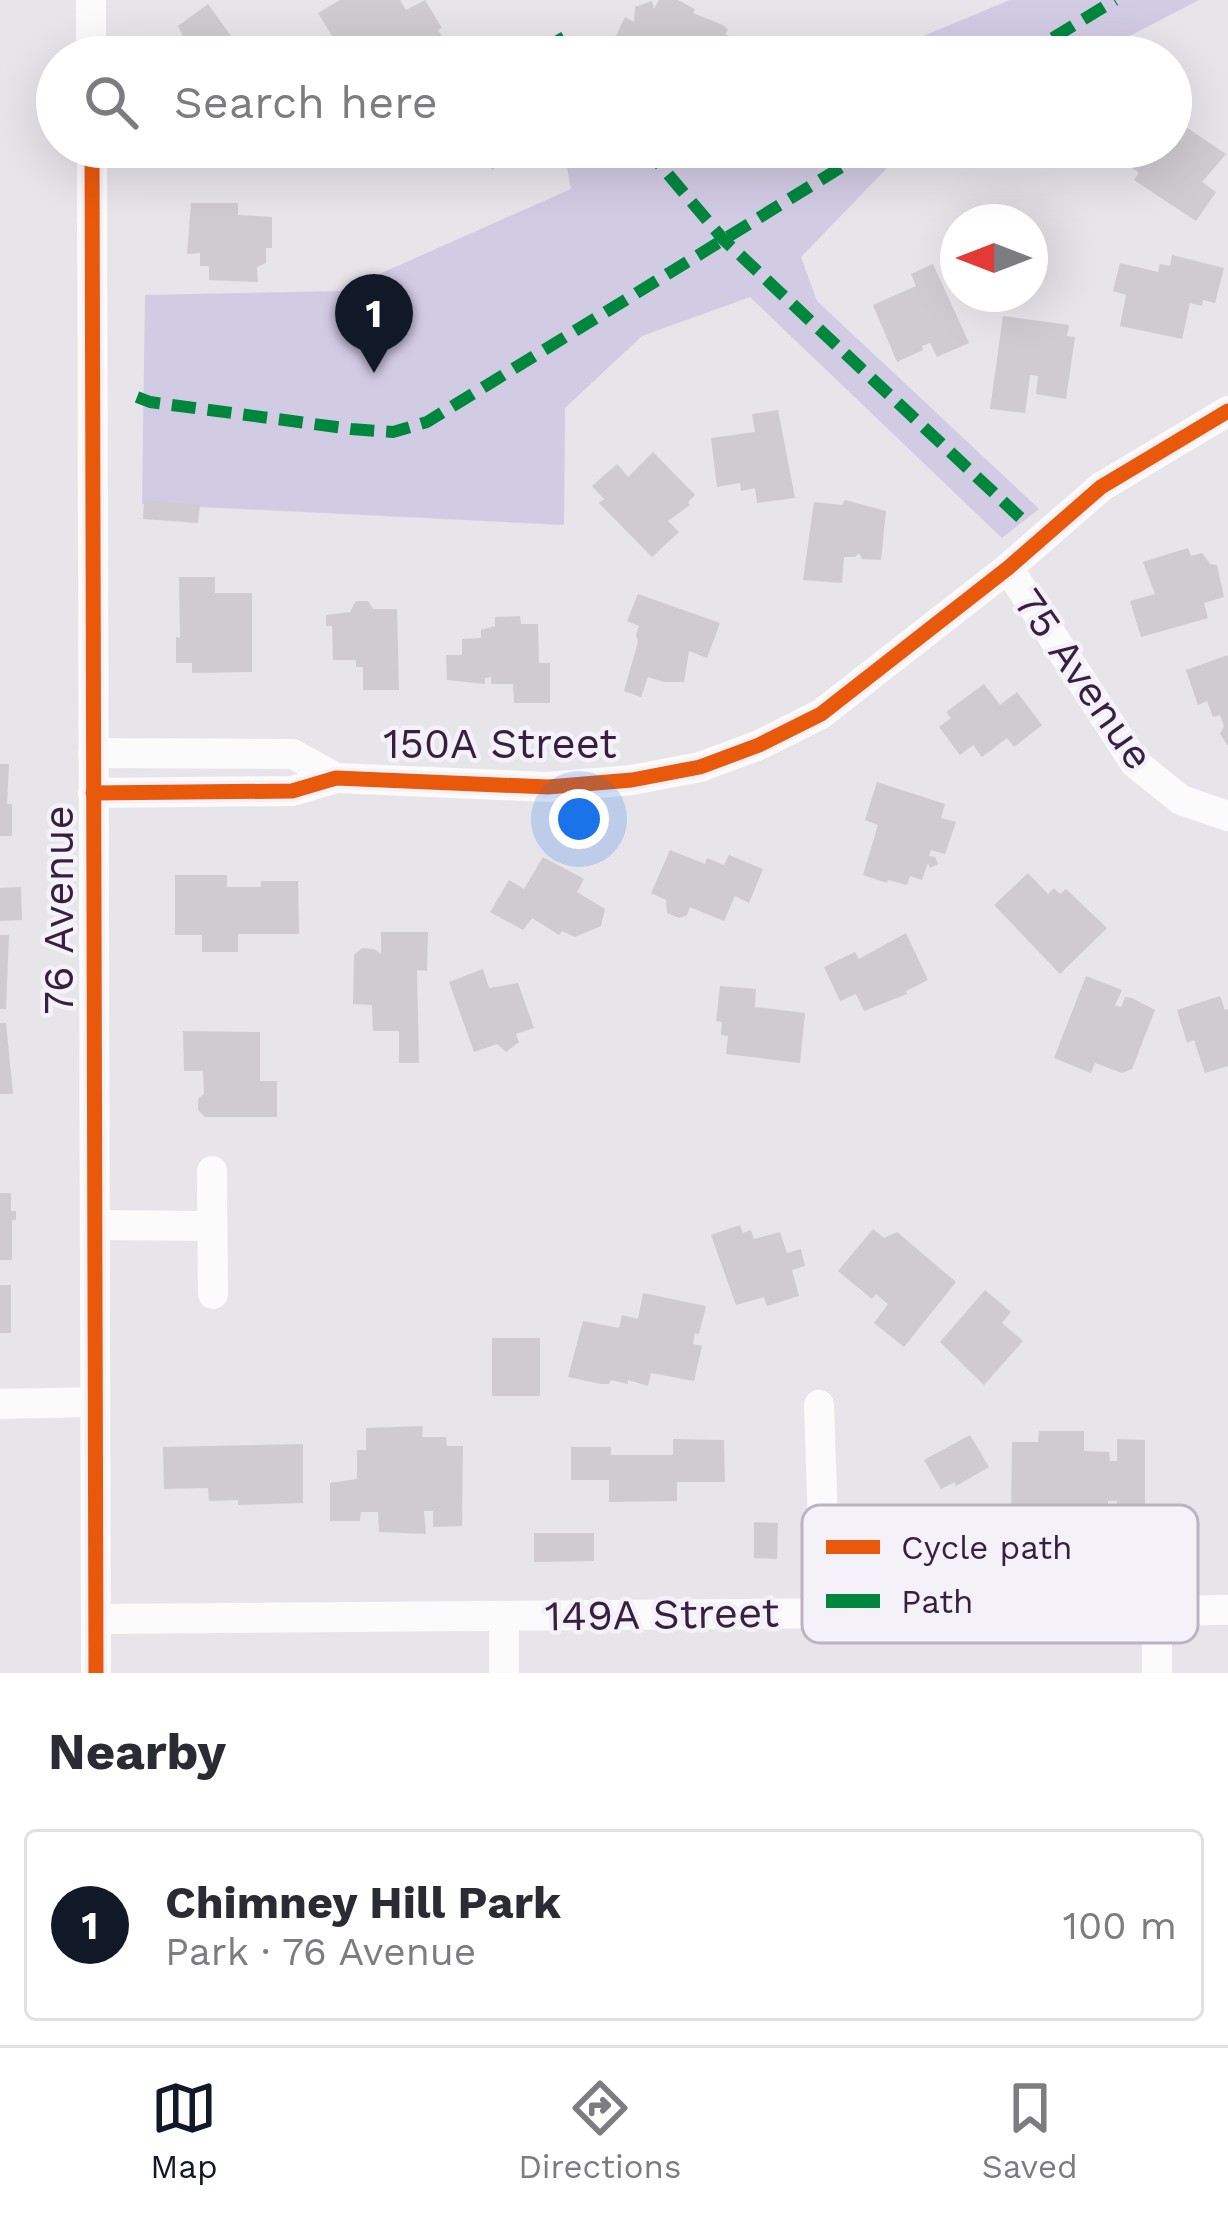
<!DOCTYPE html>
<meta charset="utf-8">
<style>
body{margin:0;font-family:"Work Sans",sans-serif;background:#f7f7f7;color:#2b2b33}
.compass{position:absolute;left:940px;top:204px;width:108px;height:108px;border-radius:50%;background:#fff;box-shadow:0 12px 48px #0002;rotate:270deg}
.you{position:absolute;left:579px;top:819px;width:42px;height:42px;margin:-30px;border:9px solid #fff;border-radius:50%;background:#1a73e8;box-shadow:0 0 0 18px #1a73e833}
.badge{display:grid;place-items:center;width:78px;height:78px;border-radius:50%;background:#111827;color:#fff;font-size:39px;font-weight:700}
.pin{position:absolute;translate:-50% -99px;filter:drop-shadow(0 3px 6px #0008)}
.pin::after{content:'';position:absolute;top:63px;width:42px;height:36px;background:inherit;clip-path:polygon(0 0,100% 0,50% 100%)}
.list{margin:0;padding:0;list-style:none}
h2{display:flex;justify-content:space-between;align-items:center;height:156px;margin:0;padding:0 48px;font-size:51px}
h2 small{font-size:39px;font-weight:400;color:#7c7c81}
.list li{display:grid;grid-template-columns:78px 1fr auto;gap:36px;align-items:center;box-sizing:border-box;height:192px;margin:0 24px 24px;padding:0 24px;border:3px solid #e1e1e2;border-radius:12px}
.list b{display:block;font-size:45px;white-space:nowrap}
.list p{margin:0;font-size:39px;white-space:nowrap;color:#7c7c81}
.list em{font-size:39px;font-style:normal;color:#7c7c81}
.icon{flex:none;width:66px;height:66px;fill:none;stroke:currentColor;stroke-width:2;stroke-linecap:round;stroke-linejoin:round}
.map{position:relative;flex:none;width:1228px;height:1673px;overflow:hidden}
.search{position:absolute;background:#fff;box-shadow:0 12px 48px #0002;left:36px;right:36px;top:36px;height:132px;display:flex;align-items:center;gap:30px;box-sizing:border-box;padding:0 42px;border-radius:66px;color:#7c7c81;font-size:45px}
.sheet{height:372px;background:#fff}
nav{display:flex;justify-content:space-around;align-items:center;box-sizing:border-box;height:168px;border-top:3px solid #e1e1e2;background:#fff;font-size:33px;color:#7c7c81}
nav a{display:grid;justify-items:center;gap:6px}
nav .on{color:#111827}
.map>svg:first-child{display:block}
.green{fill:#d2cbe4}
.building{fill:#cfcbd1}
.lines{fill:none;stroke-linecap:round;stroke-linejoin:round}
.minor{stroke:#fbfbfc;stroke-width:30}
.quiet{stroke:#00873e;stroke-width:12;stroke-dasharray:24 12;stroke-linecap:butt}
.cycleway-casing{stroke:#f5f1f9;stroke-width:22}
.cycleway{stroke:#e8590c;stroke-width:15}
.labels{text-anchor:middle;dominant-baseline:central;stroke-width:9;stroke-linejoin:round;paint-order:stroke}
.street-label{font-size:42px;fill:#361f3f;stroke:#f5f1f9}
.key{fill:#f5f1f9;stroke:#bcb2c1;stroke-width:3}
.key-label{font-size:33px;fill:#361f3f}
</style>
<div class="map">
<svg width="1228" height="1673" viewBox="0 0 1228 1673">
<rect width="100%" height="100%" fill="#e7e4ea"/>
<!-- green -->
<g class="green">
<polygon points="1010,0 1199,0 1089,57 873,57"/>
<polygon points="563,147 1030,147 1018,165 889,166 801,257 817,301 1039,509 1002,538 750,297 642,336 565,408 564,525 142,504 145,295 341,291 571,189"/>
</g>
<!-- building -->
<g class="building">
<polygon points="340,0 400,0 406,10 425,0 442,28 438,30 447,45 427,57 339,57 333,46 337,44 318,13"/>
<polygon points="659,0 678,0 695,9 693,13 723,25 728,30 725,34 746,44 740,57 626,57 610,49 625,17 634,22 635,7 652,1 654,9"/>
<polygon points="208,4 237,44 260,47 266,57 193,57 178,26"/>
<polygon points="1171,117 1226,154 1202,182 1216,192 1196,221 1134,180 1139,173 1122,161 1131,147 1144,147 1150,152 1154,147 1171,147"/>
<polygon points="426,147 508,147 493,170 476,159 472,166 453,155 447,165 424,150"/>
<polygon points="191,203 238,203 238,215 272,217 272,248 266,248 266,263 257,267 258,282 209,280 209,266 200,266 200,253 187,254"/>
<polygon points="1172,255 1224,268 1215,303 1203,300 1202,306 1190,303 1182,339 1120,326 1126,295 1113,291 1120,263 1158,272 1160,264 1170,266"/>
<polygon points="933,264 969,343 937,357 930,343 922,346 923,350 897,362 873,305 916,286 911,274"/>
<polygon points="1003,316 1069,325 1067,336 1075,337 1066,399 1036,394 1038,376 1030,375 1025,413 990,409"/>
<polygon points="778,410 795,498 757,503 755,488 741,491 740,483 717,487 711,438 755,432 752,414"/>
<polygon points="653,452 695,495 688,502 690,505 668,521 679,532 652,557 599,503 604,499 592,486 617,464 628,477"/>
<polygon points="144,500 200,505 198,523 143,519"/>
<polygon points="845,500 886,511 881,560 862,559 859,553 855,557 844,557 842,583 803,580 814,502 842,505"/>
<polygon points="1188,548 1191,556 1202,553 1210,564 1217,565 1224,597 1204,603 1208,618 1141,637 1130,601 1155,594 1143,562"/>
<polygon points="179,577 215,577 215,593 252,593 252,672 192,673 192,663 176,663 176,637 180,638"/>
<polygon points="638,594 720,623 707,658 689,651 684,682 664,682 648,677 641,697 624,691 638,642 636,635 639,626 627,621"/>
<polygon points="356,601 368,601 373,609 397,609 399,690 363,690 363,667 356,667 356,660 333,660 332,626 326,626 326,615 350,612"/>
<polygon points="520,616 521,624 538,624 539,663 550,663 550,703 514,703 513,684 491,684 491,677 485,678 485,684 447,680 446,655 462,655 462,639 481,638 481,630 495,626 495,617"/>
<polygon points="1228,655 1228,746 1220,734 1224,726 1220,715 1213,717 1207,701 1198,705 1186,670"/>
<polygon points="984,684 1000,705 1017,692 1042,725 1014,747 1007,738 982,757 973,745 960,755 939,727 951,718 946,712"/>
<polygon points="0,764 9,764 7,804 12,804 12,836 0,836"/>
<polygon points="877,782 945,804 941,818 956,822 945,854 931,850 929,856 935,857 938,864 930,868 928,863 922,880 910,876 907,885 888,880 887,883 863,875 878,825 865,820"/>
<polygon points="670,850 705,864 707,858 724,865 729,855 763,869 749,903 735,896 724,921 690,907 687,915 679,918 667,913 666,900 651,893"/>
<polygon points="543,857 584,879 577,892 605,909 601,926 575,937 562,931 559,935 532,918 523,930 490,912 509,880 524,889"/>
<polygon points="1028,873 1048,894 1054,888 1060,894 1066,889 1107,928 1060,974 994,905"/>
<polygon points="175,875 227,875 227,887 261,887 261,881 298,881 299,934 238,934 238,952 202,952 202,935 175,935"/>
<polygon points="21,887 22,920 0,921 0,888"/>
<polygon points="381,932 428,932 427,971 417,970 419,1063 399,1063 399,1031 373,1031 372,1005 353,1004 354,955 362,948 374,949 381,954"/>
<polygon points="906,933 928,980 906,991 907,994 864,1011 856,994 840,1001 824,967 855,952 859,959"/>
<polygon points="0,935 9,935 6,1009 0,1009"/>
<polygon points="483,969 489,988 518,983 534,1028 516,1034 519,1042 506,1052 497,1044 474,1052 449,982"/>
<polygon points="1086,976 1122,990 1115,1005 1121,1007 1125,997 1132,998 1155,1010 1132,1069 1122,1073 1095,1063 1091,1073 1054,1058"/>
<polygon points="720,986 756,989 755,1007 805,1013 800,1063 726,1054 728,1036 721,1035 722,1022 716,1021"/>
<polygon points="1220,996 1225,1010 1228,1009 1228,1066 1205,1073 1194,1040 1187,1043 1177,1010"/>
<polygon points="0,1023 6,1023 13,1094 0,1094"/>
<polygon points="183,1031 260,1032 260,1081 277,1081 277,1117 205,1117 198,1110 198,1099 204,1094 203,1071 184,1071"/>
<polygon points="0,1193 11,1193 11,1211 16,1211 16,1220 12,1220 12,1260 0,1260"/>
<polygon points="740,1225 743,1233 751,1230 754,1239 780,1232 787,1253 801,1249 805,1266 792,1270 799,1296 767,1306 764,1297 736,1305 711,1235"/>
<polygon points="873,1229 884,1238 897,1232 956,1282 904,1347 874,1323 888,1304 876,1294 872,1299 838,1271"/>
<rect x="0" y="1285" width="11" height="48"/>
<polygon points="985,1290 1011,1312 1002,1323 1023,1341 984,1385 940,1342"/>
<polygon points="643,1293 706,1306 699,1334 695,1333 693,1344 702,1346 694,1381 651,1373 648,1386 628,1380 628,1384 611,1380 609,1384 601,1384 568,1377 583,1321 619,1328 622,1315 638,1319"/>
<rect x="492" y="1338" width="48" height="58"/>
<polygon points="423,1426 422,1437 446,1437 447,1446 463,1446 462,1526 433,1527 433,1511 424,1511 426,1534 379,1532 378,1512 361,1512 360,1521 330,1521 330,1483 357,1479 357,1450 366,1450 366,1428"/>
<polygon points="1039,1431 1084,1431 1084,1451 1109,1452 1110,1461 1117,1461 1117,1439 1145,1440 1145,1514 1117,1514 1117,1501 1108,1501 1108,1512 1011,1513 1012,1442 1038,1442"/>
<polygon points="970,1435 989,1467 956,1486 955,1482 941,1489 924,1460"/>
<polygon points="673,1439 724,1440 725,1482 677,1482 677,1501 609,1502 609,1480 571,1480 571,1447 611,1447 611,1455 673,1455"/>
<polygon points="303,1444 303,1503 238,1505 238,1500 209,1501 208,1488 164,1489 163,1447"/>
<polygon points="754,1522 778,1523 777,1559 754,1558"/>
<polygon points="534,1533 594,1533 594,1561 534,1562"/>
</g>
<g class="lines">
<!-- minor -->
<g class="minor">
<polyline points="91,0 91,57"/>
<polyline points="92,147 96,1673"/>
<polyline points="1008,568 1135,763 1181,800 1228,816"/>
<polyline points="93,753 293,754 336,778"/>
<polyline points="93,793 292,791 336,778 548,787 632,780 700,767 759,745 821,714 1008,568 1101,487 1228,411"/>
<polyline points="212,1171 213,1294"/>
<polyline points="95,1225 212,1226"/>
<polyline points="0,1404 95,1402"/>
<polyline points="819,1405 826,1612"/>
<polyline points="1157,1611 1157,1673"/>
<polyline points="504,1616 504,1673"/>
<polyline points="96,1619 1228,1610"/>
</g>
<!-- quiet -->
<g class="quiet">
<polyline points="556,35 569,57"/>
<polyline points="1022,57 1115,0"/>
<polyline points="645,147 723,239 1026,523"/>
<polyline points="137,397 150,402 351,429 393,432 427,422 874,147"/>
</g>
<defs>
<g id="cycleway">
<polyline points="92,147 96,1673"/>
<polyline points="93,793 292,791 336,778 548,787 632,780 700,767 759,745 821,714 1008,568 1101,487 1228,411"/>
</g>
</defs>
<!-- cycleway casing -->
<use href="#cycleway" class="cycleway-casing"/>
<!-- cycleway -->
<use href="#cycleway" class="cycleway"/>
</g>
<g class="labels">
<!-- street labels -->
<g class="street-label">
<text transform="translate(1084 679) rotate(55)">75 Avenue</text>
<text x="500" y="743">150A Street</text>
<text transform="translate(58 910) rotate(-90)">76 Avenue</text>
<text transform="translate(662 1614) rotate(-1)">149A Street</text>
</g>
</g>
<!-- legend -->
<rect x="802" y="1505" width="396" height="138" rx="18" class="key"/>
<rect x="826" y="1540" width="54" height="14" fill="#e8590c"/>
<rect x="826" y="1594" width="54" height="14" fill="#00873e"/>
<g class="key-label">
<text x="901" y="1559">Cycle path</text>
<text x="901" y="1613">Path</text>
</g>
</svg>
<svg class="compass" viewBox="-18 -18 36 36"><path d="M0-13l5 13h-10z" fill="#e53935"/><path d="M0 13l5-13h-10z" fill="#7c7c81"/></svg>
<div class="you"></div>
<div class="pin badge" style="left:374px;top:373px">1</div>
<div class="search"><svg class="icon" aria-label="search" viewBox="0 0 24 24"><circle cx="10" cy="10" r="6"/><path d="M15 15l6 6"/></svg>Search here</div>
</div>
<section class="sheet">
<h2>Nearby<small></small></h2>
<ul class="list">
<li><span class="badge">1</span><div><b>Chimney Hill Park</b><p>Park · 76 Avenue</p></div><em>100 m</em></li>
</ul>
</section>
<nav>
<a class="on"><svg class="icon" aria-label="map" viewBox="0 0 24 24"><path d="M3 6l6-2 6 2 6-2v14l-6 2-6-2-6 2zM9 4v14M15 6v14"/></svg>Map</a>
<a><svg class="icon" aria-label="directions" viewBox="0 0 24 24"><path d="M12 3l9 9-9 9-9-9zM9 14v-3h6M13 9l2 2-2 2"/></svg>Directions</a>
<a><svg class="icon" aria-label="saved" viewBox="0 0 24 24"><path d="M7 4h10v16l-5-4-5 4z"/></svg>Saved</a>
</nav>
